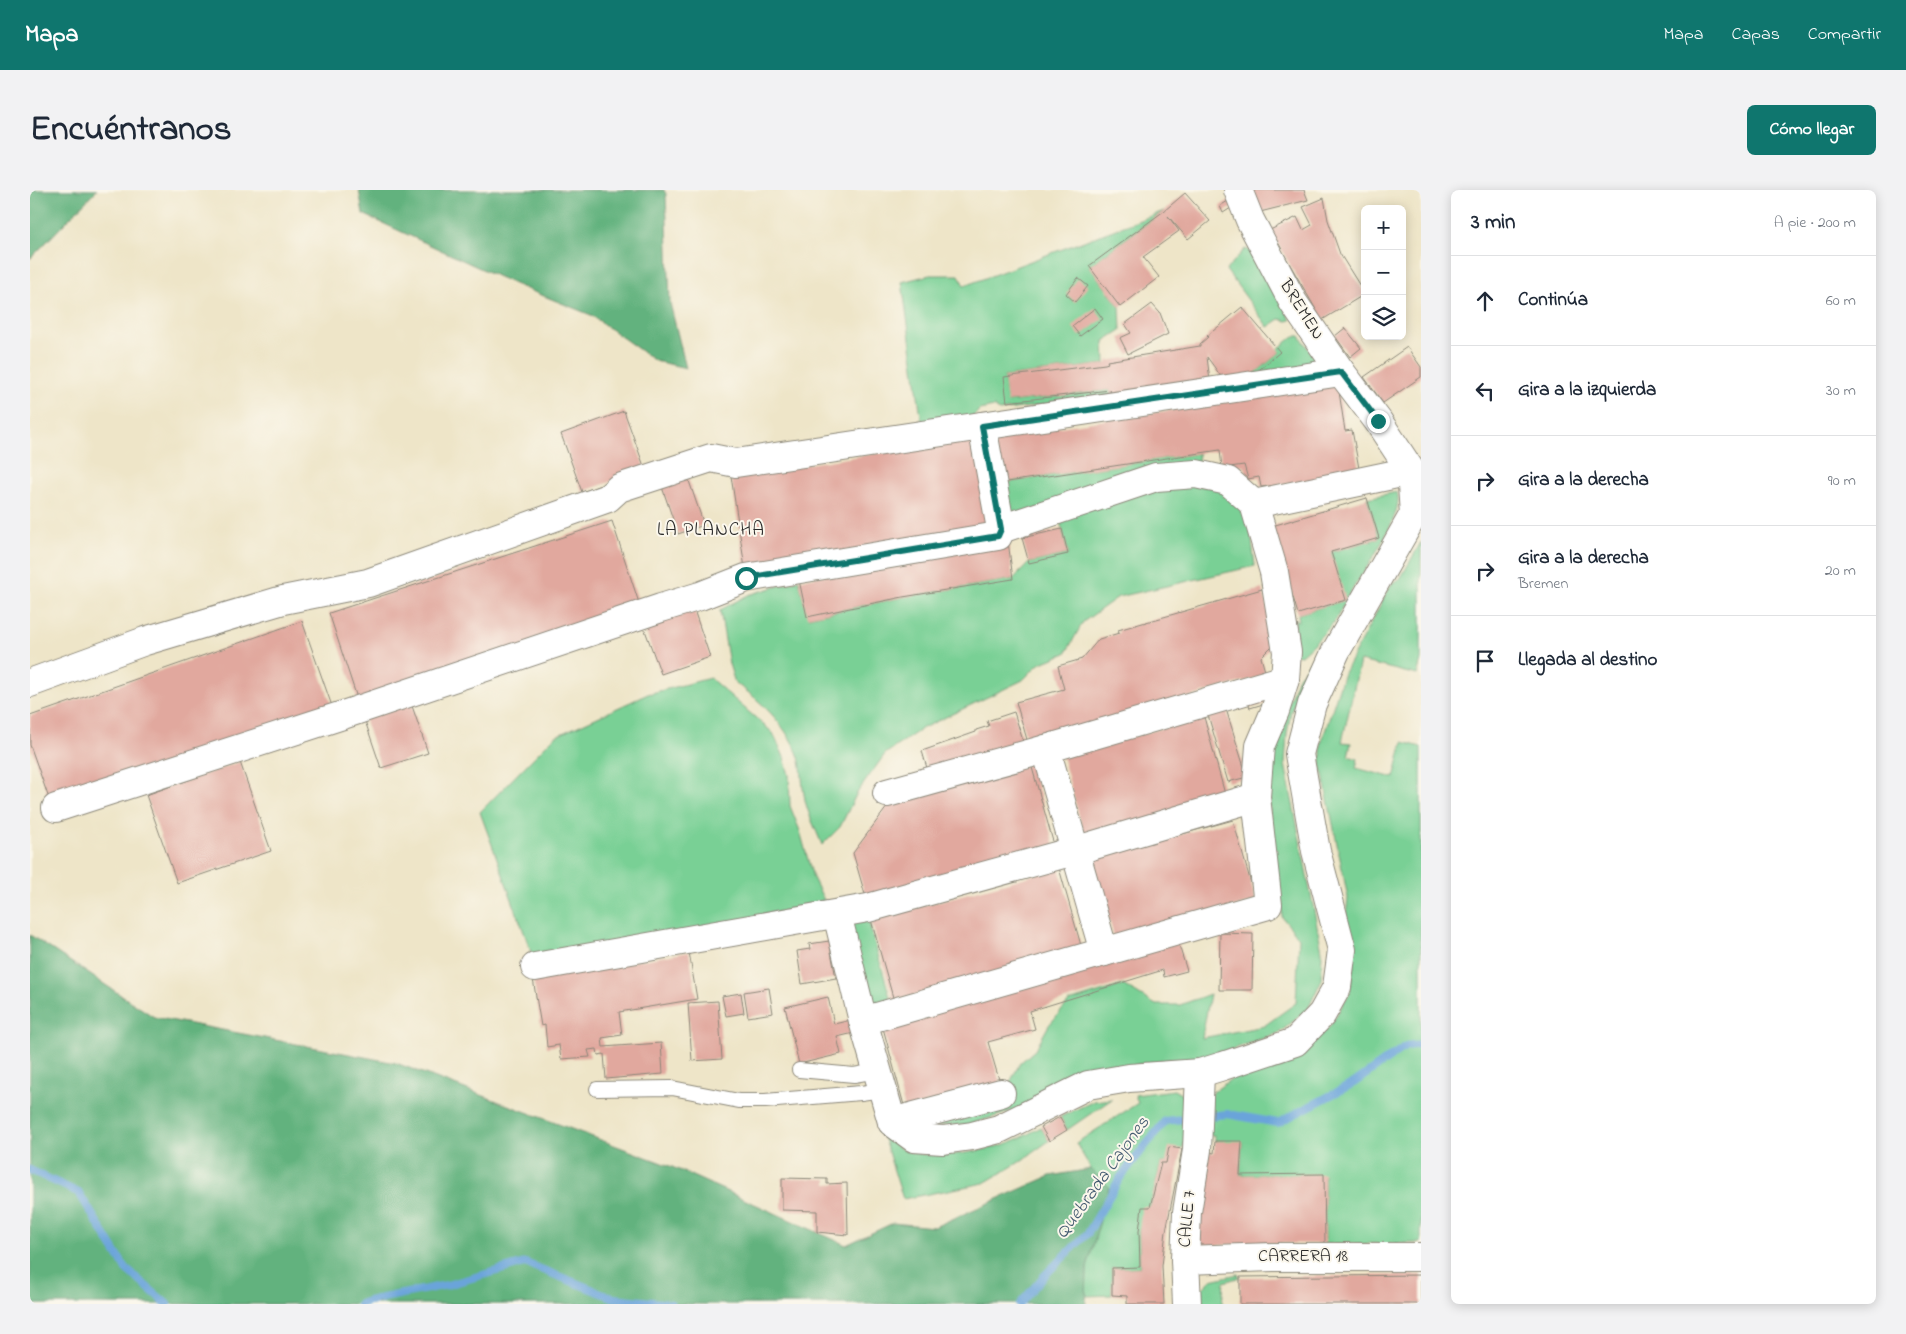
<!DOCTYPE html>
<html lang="es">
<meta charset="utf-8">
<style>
body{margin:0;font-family:"Indie Flower",sans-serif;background:#f2f2f3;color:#1f2937}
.controls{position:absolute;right:15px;top:15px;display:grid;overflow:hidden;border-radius:8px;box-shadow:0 2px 12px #0003}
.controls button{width:45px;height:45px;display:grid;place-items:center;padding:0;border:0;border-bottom:1px solid #e0e1e3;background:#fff;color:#1f2937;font:25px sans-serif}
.stop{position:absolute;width:15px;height:15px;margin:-11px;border:4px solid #0f766e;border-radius:50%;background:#fff}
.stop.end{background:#0f766e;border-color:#fff;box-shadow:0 1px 5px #0008}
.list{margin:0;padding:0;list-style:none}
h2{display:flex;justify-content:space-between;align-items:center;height:65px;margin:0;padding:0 20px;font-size:21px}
h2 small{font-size:16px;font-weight:400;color:#747a83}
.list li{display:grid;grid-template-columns:32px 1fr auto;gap:15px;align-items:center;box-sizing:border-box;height:90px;padding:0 20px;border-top:1px solid #e0e1e3}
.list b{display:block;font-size:19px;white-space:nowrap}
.list p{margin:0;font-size:16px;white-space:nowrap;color:#747a83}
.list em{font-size:16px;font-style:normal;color:#747a83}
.icon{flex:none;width:28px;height:28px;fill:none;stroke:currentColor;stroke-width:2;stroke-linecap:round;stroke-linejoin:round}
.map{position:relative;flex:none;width:1391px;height:1114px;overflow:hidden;border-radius:8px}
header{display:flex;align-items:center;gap:30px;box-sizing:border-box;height:70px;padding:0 25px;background:#0f766e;color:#fff}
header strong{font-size:24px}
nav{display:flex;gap:28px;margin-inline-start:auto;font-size:18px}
.intro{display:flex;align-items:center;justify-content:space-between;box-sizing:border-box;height:120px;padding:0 30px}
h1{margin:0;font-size:35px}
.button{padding:12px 22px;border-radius:8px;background:#0f766e;color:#fff;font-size:18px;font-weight:700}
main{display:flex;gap:30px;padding:0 30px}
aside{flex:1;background:#fff;border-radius:8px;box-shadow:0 2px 12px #0003}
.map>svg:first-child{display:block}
.green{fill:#79d095;stroke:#527e60}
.forest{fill:#62b27e;stroke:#466e54}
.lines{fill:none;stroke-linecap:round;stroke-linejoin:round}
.stream{stroke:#6aa4da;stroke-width:8}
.building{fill:#e1a89e}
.service-casing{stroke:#8c887a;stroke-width:16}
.minor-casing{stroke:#8c887a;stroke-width:30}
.service{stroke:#fff;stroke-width:14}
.minor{stroke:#fff;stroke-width:28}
.route{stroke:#0f766e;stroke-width:6}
.labels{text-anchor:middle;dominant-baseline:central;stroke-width:4;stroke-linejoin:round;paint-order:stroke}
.street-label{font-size:18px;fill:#2b2b2b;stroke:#fbf7ec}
.neighbourhood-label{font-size:19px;letter-spacing:1px;fill:#2b2b2b;stroke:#fbf7ec}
.water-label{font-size:19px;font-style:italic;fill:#445b71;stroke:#fbf7ec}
</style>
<header>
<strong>Mapa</strong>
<nav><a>Mapa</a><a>Capas</a><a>Compartir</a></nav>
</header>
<div class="intro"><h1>Encuéntranos</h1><a class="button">Cómo llegar</a></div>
<main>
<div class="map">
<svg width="1391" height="1114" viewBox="0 0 1391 1114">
<rect width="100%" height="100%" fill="#fbf7ec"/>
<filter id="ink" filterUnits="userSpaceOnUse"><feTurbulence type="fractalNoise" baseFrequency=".02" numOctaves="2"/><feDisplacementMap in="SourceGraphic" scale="10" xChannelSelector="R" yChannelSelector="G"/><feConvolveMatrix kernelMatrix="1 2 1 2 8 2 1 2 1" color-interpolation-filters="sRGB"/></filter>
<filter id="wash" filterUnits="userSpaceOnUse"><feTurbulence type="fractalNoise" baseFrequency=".0096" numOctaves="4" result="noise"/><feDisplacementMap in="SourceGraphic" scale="20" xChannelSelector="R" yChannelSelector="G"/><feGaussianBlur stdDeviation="1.12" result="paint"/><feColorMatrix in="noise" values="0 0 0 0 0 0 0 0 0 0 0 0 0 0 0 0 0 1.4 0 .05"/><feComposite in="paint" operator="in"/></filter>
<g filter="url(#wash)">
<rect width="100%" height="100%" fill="#eee5c8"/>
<!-- green -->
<g class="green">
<polygon points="1134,21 1059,76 1090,117 1091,140 1074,151 1075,174 974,187 978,212 1080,200 1081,206 969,221 964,217 949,220 944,226 892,234 872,92 899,85 929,85 934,96"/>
<polygon points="1215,59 1226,63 1261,130 1257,131 1250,129 1238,137 1196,80"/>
<polygon points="1264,146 1270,146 1288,174 1224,184 1250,162 1248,159"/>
<polygon points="1168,263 1169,278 984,324 977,319 971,293"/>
<path d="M 1129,293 L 1195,298 L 1219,327 L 1225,376 L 1088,407 L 1053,432 L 1036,463 L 1009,474 L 993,490 L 893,538 L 855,564 L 827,603 L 810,637 L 792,655 C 786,639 776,621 774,604 C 771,590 773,575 767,562 C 755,535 730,509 705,493 L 699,474 L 690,420 L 718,405 L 769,390 L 778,427 L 873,407 L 983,389 L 999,373 L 1038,364 L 1029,327 Z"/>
<path d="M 1367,302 C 1376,325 1329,388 1316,409 C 1312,417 1309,426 1303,433 C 1294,444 1282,455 1271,465 L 1265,464 L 1265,428 L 1269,432 L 1268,424 L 1315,410 L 1301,362 L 1349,348 L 1337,308 Z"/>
<polygon points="1391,352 1391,470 1387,485 1330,471 1312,552 1321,553 1318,566 1328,569 1326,578 1364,588 1373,552 1391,557 1391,1053 1295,1054 1294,985 1210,985 1212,952 1185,951 1185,946 1178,944 1179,905 1204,887 1273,862 1300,836 1320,802 1324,771 1316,726 1318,708 1291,575 1291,554 1314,483 1362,393 1370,389"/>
<polygon points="1280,472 1285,472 1261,521 1257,544 1255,574 1292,761 1291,791 1278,819 1249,843 1163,873 1141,869 1109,874 970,925 937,935 887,936 974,904 990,873 1005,860 1019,835 1039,812 1093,795 1126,815 1150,815 1180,804 1172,848 1234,836 1266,813 1269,748 1252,727 1252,719 1241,675 1239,567 1268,487"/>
<polygon points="680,488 743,543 754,567 759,585 760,616 770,641 783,688 798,718 503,767 450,622 524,547 618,504"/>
<polygon points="838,729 862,814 842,816 819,733"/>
<polygon points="1144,900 1154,906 1158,911 1159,943 1152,959 1136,973 1131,973 1120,1017 1109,1041 1110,1077 1082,1078 1082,1105 1056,1106 1057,1078 1079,997 1061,979 1046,953 1108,913 1105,905"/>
<polygon points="1082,909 1037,940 1030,927 1064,911"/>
<path d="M 849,920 C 852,928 857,946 862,952 C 882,976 958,962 983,951 C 993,947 1002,942 1011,937 L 1019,951 L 988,973 L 954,993 L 873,1009 L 845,921 Z"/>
<polygon points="1208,1084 1210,1087 1194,1092 1192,1114 1171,1114 1172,1099 1181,1090"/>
</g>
<!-- forest -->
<g class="forest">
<polygon points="0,0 67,0 0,69"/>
<polygon points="329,0 634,0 636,4 640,113 656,178 625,171 561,125 484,94 333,24"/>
<polygon points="0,745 124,827 366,873 640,976 816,1055 863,1033 904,1037 1020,986 1061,979 1079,997 1057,1078 1056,1114 0,1114"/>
</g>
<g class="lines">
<!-- stream -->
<g class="stream">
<polyline points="0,980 49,1003 96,1079 137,1114"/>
<polyline points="330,1114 338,1111 417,1095 495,1073 584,1108 641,1114"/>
<polyline points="990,1114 1014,1086 1058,1043 1090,988 1135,931 1197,924 1248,933 1324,893 1376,856 1391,854"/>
</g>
</g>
<g id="blocks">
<!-- building -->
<g class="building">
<polygon points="1223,0 1274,0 1278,10 1230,22"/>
<polygon points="1155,3 1180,31 1158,49 1138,26 1149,41 1113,67 1129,87 1090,117 1059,76 1134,21"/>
<polygon points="1294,8 1298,30 1310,64 1335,104 1292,130 1240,40 1267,27 1273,40 1282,35 1273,17"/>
<polygon points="1201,9 1204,16 1193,23 1190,16"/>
<polygon points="1048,88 1058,96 1045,112 1036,104"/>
<polygon points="1122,114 1130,123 1138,144 1098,164 1090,148 1101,143 1095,134"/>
<polygon points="1212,117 1250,162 1224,184 1193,189 1177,167 1180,191 1081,206 1080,200 977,212 974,187 1075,174 1078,173 1077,171 1170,156 1170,154 1178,147 1177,146"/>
<polygon points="1065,118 1073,129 1050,146 1042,136"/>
<polygon points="1315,138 1331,158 1320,167 1305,146"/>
<polygon points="1377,157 1391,177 1391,187 1353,213 1334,187"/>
<polygon points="1308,195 1315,241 1322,240 1330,284 1231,297 1229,287 1218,289 1214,275 1192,278 1190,260 971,293 964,247"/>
<polygon points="594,221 615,279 552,302 531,244"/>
<polygon points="947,248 961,341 715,378 701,286"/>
<polygon points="658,288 674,335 648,344 632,297"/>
<polygon points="1337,308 1349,348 1301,362 1316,410 1268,424 1242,336"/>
<polygon points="582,331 611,419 328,511 299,423"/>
<polygon points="1032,339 1038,364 999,373 992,348"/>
<polygon points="978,351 983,389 873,407 777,427 769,390"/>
<polygon points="1232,399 1244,440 1239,441 1242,456 1231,467 1236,485 998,553 986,512 1034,499 1028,476 1052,469 1069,449 1089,443 1088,440"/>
<polygon points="662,414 680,467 631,484 612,432"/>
<polygon points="272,431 303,519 22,617 0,555 0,526"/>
<polygon points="1241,501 1243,511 1220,518 1217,508"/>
<polygon points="379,507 398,563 351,578 332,522"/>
<polygon points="1196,519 1217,587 1198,592 1178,525"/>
<polygon points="984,522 994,554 899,585 892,561 946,542 946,540 959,536 957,531"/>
<polygon points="1174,527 1196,608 1055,647 1032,566"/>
<polygon points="210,572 241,661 147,693 116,605"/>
<polygon points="1001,574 1024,655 836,708 823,663 860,613"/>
<polygon points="1203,630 1226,711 1085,750 1062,669"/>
<polygon points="1029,678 1052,759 864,811 841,730"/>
<polygon points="1190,743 1223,744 1222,800 1189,800"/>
<polygon points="799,751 806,788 772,794 767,761 780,759 779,754"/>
<polygon points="1148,752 1157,781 1134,787 1133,780 1000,821 1005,839 958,852 970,893 875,919 853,838"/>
<polygon points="659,762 667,809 589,822 592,845 572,848 573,857 631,853 633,884 576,889 574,864 568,865 567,859 558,860 560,867 531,869 529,855 517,857 515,835 511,836 503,789"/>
<polygon points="739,798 743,823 718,827 714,802"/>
<polygon points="711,803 714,823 696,826 692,806"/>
<polygon points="798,807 804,834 821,830 824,843 807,847 811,864 769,874 755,817"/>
<polygon points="688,811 692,869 662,871 658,813"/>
<polygon points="1030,927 1037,940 1019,951 1011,937"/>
<polygon points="1185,951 1212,951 1210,985 1294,984 1295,1054 1238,1053 1169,1056 1167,1033 1178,962 1184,963"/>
<polygon points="1139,957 1152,959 1136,1041 1132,1076 1134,1114 1097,1114 1097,1106 1082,1105 1082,1078 1110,1077 1109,1041 1112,1017 1120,1017 1131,973 1136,973"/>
<polygon points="752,988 797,989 797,994 817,993 818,1045 787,1042 787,1021 752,1020"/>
<polygon points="1391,1085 1391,1114 1210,1114 1210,1087"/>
</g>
</g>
</g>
<g filter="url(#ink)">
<use href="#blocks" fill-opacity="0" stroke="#8c887a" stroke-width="1"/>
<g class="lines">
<defs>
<g id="service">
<polyline points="769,880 824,885 847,881"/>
<polyline points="567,899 642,898 709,911 735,911 831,903 852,900"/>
</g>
<g id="minor">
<polyline points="952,236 971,339"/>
<polyline points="0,493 115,451 253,410 338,393 578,308 589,298 681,268 706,273 1311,182"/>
<polyline points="1016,559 1074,762"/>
<polyline points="857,603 1016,559 1255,489"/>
<polyline points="26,618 316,524 631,418 670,406 716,388 968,346 971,339 1126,287 1166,284 1198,291 1224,314 1381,281"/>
<polyline points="807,724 833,831 862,932 884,948 913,950 942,946 969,939 1058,895 1099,888 1170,883 1193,876 1265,852 1292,824 1307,797 1312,760 1286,661 1269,564 1282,514 1306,461 1384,324 1381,281 1348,231 1311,182 1263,112 1220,30 1208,0"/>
<polyline points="505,777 838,718 1044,661 1226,607"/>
<polyline points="833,831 1238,715 1226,607 1230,556 1245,521 1255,489 1257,462 1244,382 1224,314"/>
<polyline points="862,932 971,903"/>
<polyline points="1155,1070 1243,1067 1391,1067"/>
<polyline points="1157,1114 1155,1070 1157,1022 1167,960 1170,883"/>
</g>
</defs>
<!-- service casing -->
<use href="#service" class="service-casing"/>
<!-- minor casing -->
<use href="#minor" class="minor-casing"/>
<!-- service -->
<use href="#service" class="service"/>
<!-- minor -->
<use href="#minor" class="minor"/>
</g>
</g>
<g class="lines" filter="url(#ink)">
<!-- route -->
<polyline class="route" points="716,388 968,346 971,339 952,236 1311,182 1348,231"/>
</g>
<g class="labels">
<!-- street labels -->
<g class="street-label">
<text transform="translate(1271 120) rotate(58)">BREMEN</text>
<text transform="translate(1158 1029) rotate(-85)">CALLE 7</text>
<text x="1273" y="1067">CARRERA 18</text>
</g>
<!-- neighbourhood labels -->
<g class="neighbourhood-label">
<text x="681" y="340">LA PLANCHA</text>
</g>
<!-- water labels -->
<g class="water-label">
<text transform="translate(1073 988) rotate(-54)">Quebrada Cajones</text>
</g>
</g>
</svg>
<div class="controls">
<button>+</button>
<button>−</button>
<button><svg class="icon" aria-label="layers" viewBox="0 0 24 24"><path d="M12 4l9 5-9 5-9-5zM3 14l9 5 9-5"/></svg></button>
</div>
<div class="stop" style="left:716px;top:388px"></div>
<div class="stop end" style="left:1348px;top:231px"></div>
</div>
<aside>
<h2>3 min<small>A pie · 200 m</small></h2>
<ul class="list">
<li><svg class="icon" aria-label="ahead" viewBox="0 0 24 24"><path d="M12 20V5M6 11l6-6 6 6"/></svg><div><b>Continúa</b></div><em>60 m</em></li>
<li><svg class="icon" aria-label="left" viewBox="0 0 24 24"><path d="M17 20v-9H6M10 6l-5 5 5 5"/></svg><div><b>Gira a la izquierda</b></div><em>30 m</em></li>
<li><svg class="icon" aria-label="right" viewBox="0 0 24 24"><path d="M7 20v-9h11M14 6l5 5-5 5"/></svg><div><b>Gira a la derecha</b></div><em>90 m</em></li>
<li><svg class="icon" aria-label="right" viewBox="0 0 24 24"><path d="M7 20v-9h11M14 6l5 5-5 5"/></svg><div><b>Gira a la derecha</b><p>Bremen</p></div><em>20 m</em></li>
<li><svg class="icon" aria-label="arrive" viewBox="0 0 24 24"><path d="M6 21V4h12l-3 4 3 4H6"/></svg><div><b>Llegada al destino</b></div></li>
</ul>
</aside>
</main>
